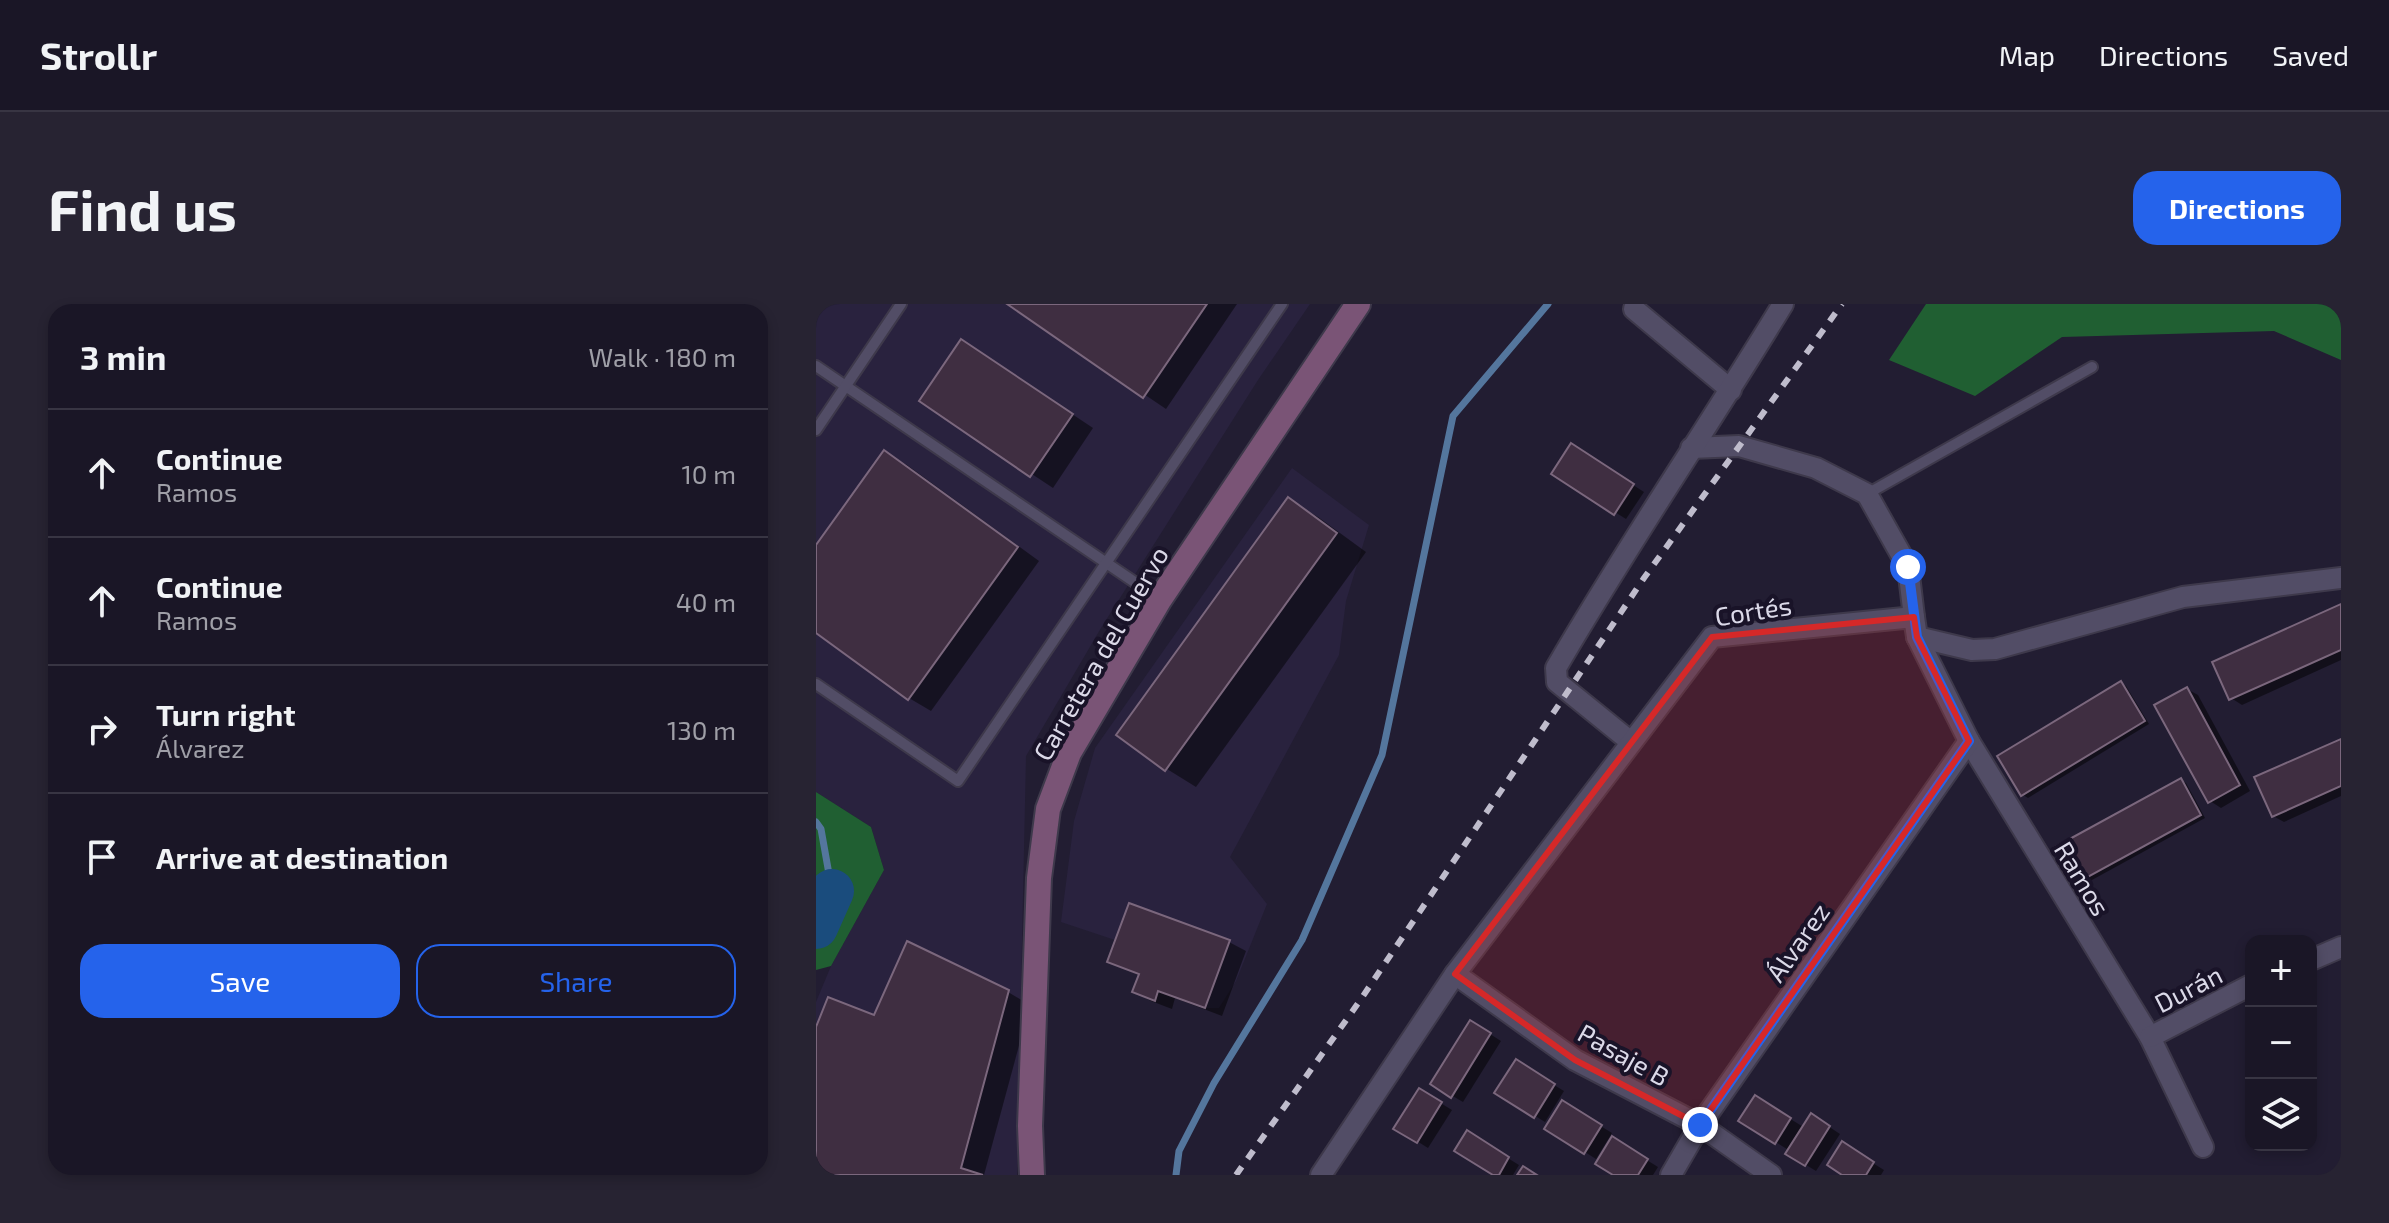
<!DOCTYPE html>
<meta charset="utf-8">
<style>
body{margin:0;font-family:"Exo 2",sans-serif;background:#272332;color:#f1f3f6}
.controls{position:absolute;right:24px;bottom:24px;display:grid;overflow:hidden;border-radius:16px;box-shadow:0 4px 12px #0003}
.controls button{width:72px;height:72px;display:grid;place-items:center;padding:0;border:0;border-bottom:2px solid #383543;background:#1a1626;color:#f1f3f6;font:40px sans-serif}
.stop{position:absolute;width:24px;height:24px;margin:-18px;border:6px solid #2563eb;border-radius:50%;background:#fff}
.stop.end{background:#2563eb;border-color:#fff;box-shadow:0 2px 8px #0008}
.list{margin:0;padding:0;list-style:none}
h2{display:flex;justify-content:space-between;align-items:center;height:104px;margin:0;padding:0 32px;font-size:34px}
h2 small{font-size:26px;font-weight:400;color:#9f9fa7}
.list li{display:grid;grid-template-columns:52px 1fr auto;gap:24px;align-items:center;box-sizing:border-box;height:128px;padding:0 32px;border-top:2px solid #383543}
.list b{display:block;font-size:30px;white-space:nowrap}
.list p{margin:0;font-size:26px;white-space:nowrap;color:#9f9fa7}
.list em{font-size:26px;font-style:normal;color:#9f9fa7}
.actions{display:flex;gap:16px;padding:24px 32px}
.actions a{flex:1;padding:18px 0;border:2px solid #2563eb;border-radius:24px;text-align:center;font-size:28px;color:#2563eb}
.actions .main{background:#2563eb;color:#fff}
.icon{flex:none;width:44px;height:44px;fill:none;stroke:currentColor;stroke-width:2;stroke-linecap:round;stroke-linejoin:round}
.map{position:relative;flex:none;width:1525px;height:871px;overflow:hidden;border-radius:24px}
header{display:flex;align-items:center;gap:48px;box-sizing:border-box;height:112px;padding:0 40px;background:#1a1626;border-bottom:2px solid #383543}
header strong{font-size:38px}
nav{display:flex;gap:44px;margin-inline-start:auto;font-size:28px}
.intro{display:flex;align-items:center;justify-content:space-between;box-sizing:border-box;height:192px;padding:0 48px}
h1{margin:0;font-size:56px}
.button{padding:20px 36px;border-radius:24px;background:#2563eb;color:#fff;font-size:28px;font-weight:700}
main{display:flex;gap:48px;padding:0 48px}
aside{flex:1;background:#1a1626;border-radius:24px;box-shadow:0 4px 12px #0003}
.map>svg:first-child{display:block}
.built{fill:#29223e}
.forest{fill:#205f32}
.shadow{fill:#0007}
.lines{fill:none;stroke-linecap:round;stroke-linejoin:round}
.stream{stroke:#54769d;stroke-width:7}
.river{stroke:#1a4c7d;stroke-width:44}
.building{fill:#3f2e41;stroke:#7b677d;stroke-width:2}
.lane-casing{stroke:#3e394b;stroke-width:14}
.street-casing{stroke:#3e394b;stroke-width:24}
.secondary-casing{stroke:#3e394b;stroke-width:28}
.lane{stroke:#524d66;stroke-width:10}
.street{stroke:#524d66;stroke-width:20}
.secondary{stroke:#7a5476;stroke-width:24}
.rail{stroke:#bfbccc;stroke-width:6;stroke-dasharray:10 10;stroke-linecap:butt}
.route{stroke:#2563eb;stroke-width:10}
.marked{fill:#d62828;fill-opacity:0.2;stroke:#d62828;stroke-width:6;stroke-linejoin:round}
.labels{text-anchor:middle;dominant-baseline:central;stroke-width:8;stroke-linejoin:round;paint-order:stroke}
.street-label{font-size:26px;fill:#dbd9e8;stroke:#191328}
</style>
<header>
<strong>Strollr</strong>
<nav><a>Map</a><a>Directions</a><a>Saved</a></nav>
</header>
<div class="intro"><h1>Find us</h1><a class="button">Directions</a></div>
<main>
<aside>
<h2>3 min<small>Walk · 180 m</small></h2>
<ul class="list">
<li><svg class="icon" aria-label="ahead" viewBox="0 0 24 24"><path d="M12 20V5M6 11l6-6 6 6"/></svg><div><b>Continue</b><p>Ramos</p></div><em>10 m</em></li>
<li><svg class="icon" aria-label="ahead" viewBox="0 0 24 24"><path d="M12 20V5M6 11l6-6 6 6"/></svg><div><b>Continue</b><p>Ramos</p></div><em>40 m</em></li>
<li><svg class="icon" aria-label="right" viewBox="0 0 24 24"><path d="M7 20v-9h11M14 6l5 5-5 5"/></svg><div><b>Turn right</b><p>Álvarez</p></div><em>130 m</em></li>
<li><svg class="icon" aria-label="arrive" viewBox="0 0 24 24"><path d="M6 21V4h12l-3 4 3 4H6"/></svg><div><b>Arrive at destination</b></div></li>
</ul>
<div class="actions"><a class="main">Save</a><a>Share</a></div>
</aside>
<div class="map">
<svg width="1525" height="871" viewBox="0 0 1525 871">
<rect width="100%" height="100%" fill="#221d32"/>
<!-- built -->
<g class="built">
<polygon points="0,0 494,0 442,76 285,324 210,452 201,871 0,871 0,698 15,662 68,566 55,523 0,488"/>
<polygon points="476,164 553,221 530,297 523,351 414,553 451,600 420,677 403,704 389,704 343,687 339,697 316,688 322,670 291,658 299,636 245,618 258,517 279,444"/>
</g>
<!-- forest -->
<g class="forest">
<polygon points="1110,0 1525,0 1525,56 1458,27 1246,33 1159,92 1073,56"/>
<polygon points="0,488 55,523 68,566 15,662 0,666"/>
</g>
<!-- shadow -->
<g class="shadow">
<polygon points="195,0 421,0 350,105"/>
<polygon points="146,37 277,124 237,184 105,97"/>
<polygon points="766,148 828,188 810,215 738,170"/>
<polygon points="69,149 91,161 223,257 115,407 93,394 0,327 0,244"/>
<polygon points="472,196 502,213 550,248 380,483 351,465 303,431"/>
<polygon points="1525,302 1525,356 1426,401 1415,394"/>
<polygon points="1305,379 1310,382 1333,420 1212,494 1207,491"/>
<polygon points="1371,385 1382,391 1434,487 1405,504 1394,497"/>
<polygon points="1525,437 1525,492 1468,518 1457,512"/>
<polygon points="1365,476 1370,479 1389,514 1265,582 1260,579"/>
<polygon points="413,638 430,647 406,712 359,694 356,705 335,697 318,688 324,672 294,657"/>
<polygon points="192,688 214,701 168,871 0,870 0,728"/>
<polygon points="655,718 685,737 647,798 616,780"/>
<polygon points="700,758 748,787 729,818 681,788"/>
<polygon points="603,786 636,806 612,844 580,824"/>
<polygon points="939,793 989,824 1006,818 1024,830 1000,867 972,850 974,847 925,816"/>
<polygon points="747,799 796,829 780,855 731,824"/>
<polygon points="651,829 703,861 697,871 681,871"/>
<polygon points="797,835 842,863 837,871 801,871"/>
<polygon points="1026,840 1068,866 1065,871 1030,871"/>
</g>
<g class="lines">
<!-- stream -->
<g class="stream">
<polyline points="0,518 5,525 16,587"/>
<polyline points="360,871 363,847 398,779 486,636 566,451 637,112 732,0"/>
</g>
<!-- river -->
<polyline class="river" points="0,623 16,587"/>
</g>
<!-- building -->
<g class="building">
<polygon points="191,0 391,0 327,94"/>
<polygon points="145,35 257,110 214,173 103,97"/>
<polygon points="755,139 818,180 798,211 735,170"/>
<polygon points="68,146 202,243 92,396 0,329 0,241"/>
<polygon points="472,193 521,229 349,467 300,431"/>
<polygon points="1525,300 1525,346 1413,396 1396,358"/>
<polygon points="1305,377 1329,417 1205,492 1181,452"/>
<polygon points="1371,383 1424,481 1392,499 1338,401"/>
<polygon points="1525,435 1525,482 1456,513 1438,473"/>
<polygon points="1365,474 1385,511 1259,580 1239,543"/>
<polygon points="313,599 414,636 389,704 342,687 339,697 316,688 323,670 291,658"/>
<polygon points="91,637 193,686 145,864 167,871 0,871 0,723 12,693 58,711"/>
<polygon points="654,716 675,729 635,794 614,780"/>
<polygon points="700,755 739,780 718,814 678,789"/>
<polygon points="603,784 626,798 601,839 577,825"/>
<polygon points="939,791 975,814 959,840 922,817"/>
<polygon points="746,796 786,821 768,850 728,825"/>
<polygon points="995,809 1014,822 989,862 969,850"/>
<polygon points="651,826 693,853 683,871 677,871 638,847"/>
<polygon points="796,832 832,855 822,871 797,871 779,860"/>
<polygon points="1026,837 1058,858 1050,871 1026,871 1011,861"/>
<polygon points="707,862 721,871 701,871"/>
</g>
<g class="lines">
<defs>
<g id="lane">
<polyline points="0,62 342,294"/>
<polyline points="0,126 85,0"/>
<polyline points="1051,190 1276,63"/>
<polyline points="0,380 142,477 466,0"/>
</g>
<g id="street">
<polyline points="818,5 915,86"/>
<polyline points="875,144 923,142 1000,164 1051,190 1092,263 1098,313"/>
<polyline points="1101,333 1153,437 1334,733 1387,843"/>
<path d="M 815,438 L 741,378 L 740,364 C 812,240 893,122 967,0"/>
<polyline points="1495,656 1525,643"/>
<polyline points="639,670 759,756 884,821 955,871"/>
<polyline points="1334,733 1435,681"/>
<polyline points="505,871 639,670 896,333 1098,313 1101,333 1156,346 1179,345 1367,293 1525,274"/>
<polyline points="855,871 884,821 1153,437"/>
</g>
<polyline id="secondary" points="216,871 214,822 223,574 232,505 253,449 344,295 542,0"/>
</defs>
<!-- lane casing -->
<use href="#lane" class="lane-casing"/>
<!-- street casing -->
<use href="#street" class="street-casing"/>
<!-- secondary casing -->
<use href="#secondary" class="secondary-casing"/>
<!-- lane -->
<use href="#lane" class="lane"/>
<!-- street -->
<use href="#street" class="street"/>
<!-- secondary -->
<use href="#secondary" class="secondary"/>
<!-- rail -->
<polyline class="rail" points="420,871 543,698 828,274 1026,0"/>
</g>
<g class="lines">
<!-- route -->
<polyline class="route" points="884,821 1153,437 1101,333 1092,263"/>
</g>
<!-- marked area -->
<path class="marked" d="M 1098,313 L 1101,333 L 1153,437 L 884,821 L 759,756 L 639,670 L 896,333 Z"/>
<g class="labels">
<!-- street labels -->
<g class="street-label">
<text transform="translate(937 306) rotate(-9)">Cortés</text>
<text transform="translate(284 349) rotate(-60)">Carretera del Cuervo</text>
<text transform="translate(1267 574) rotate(59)">Ramos</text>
<text transform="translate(981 638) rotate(-55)">Álvarez</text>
<text transform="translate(1372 684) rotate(-27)">Durán</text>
<text transform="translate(808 750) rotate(29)">Pasaje B</text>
</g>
</g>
</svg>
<div class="controls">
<button>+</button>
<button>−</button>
<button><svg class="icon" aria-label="layers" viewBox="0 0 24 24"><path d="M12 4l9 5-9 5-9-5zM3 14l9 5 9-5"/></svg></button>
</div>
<div class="stop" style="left:1092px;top:263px"></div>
<div class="stop end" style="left:884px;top:821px"></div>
</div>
</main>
